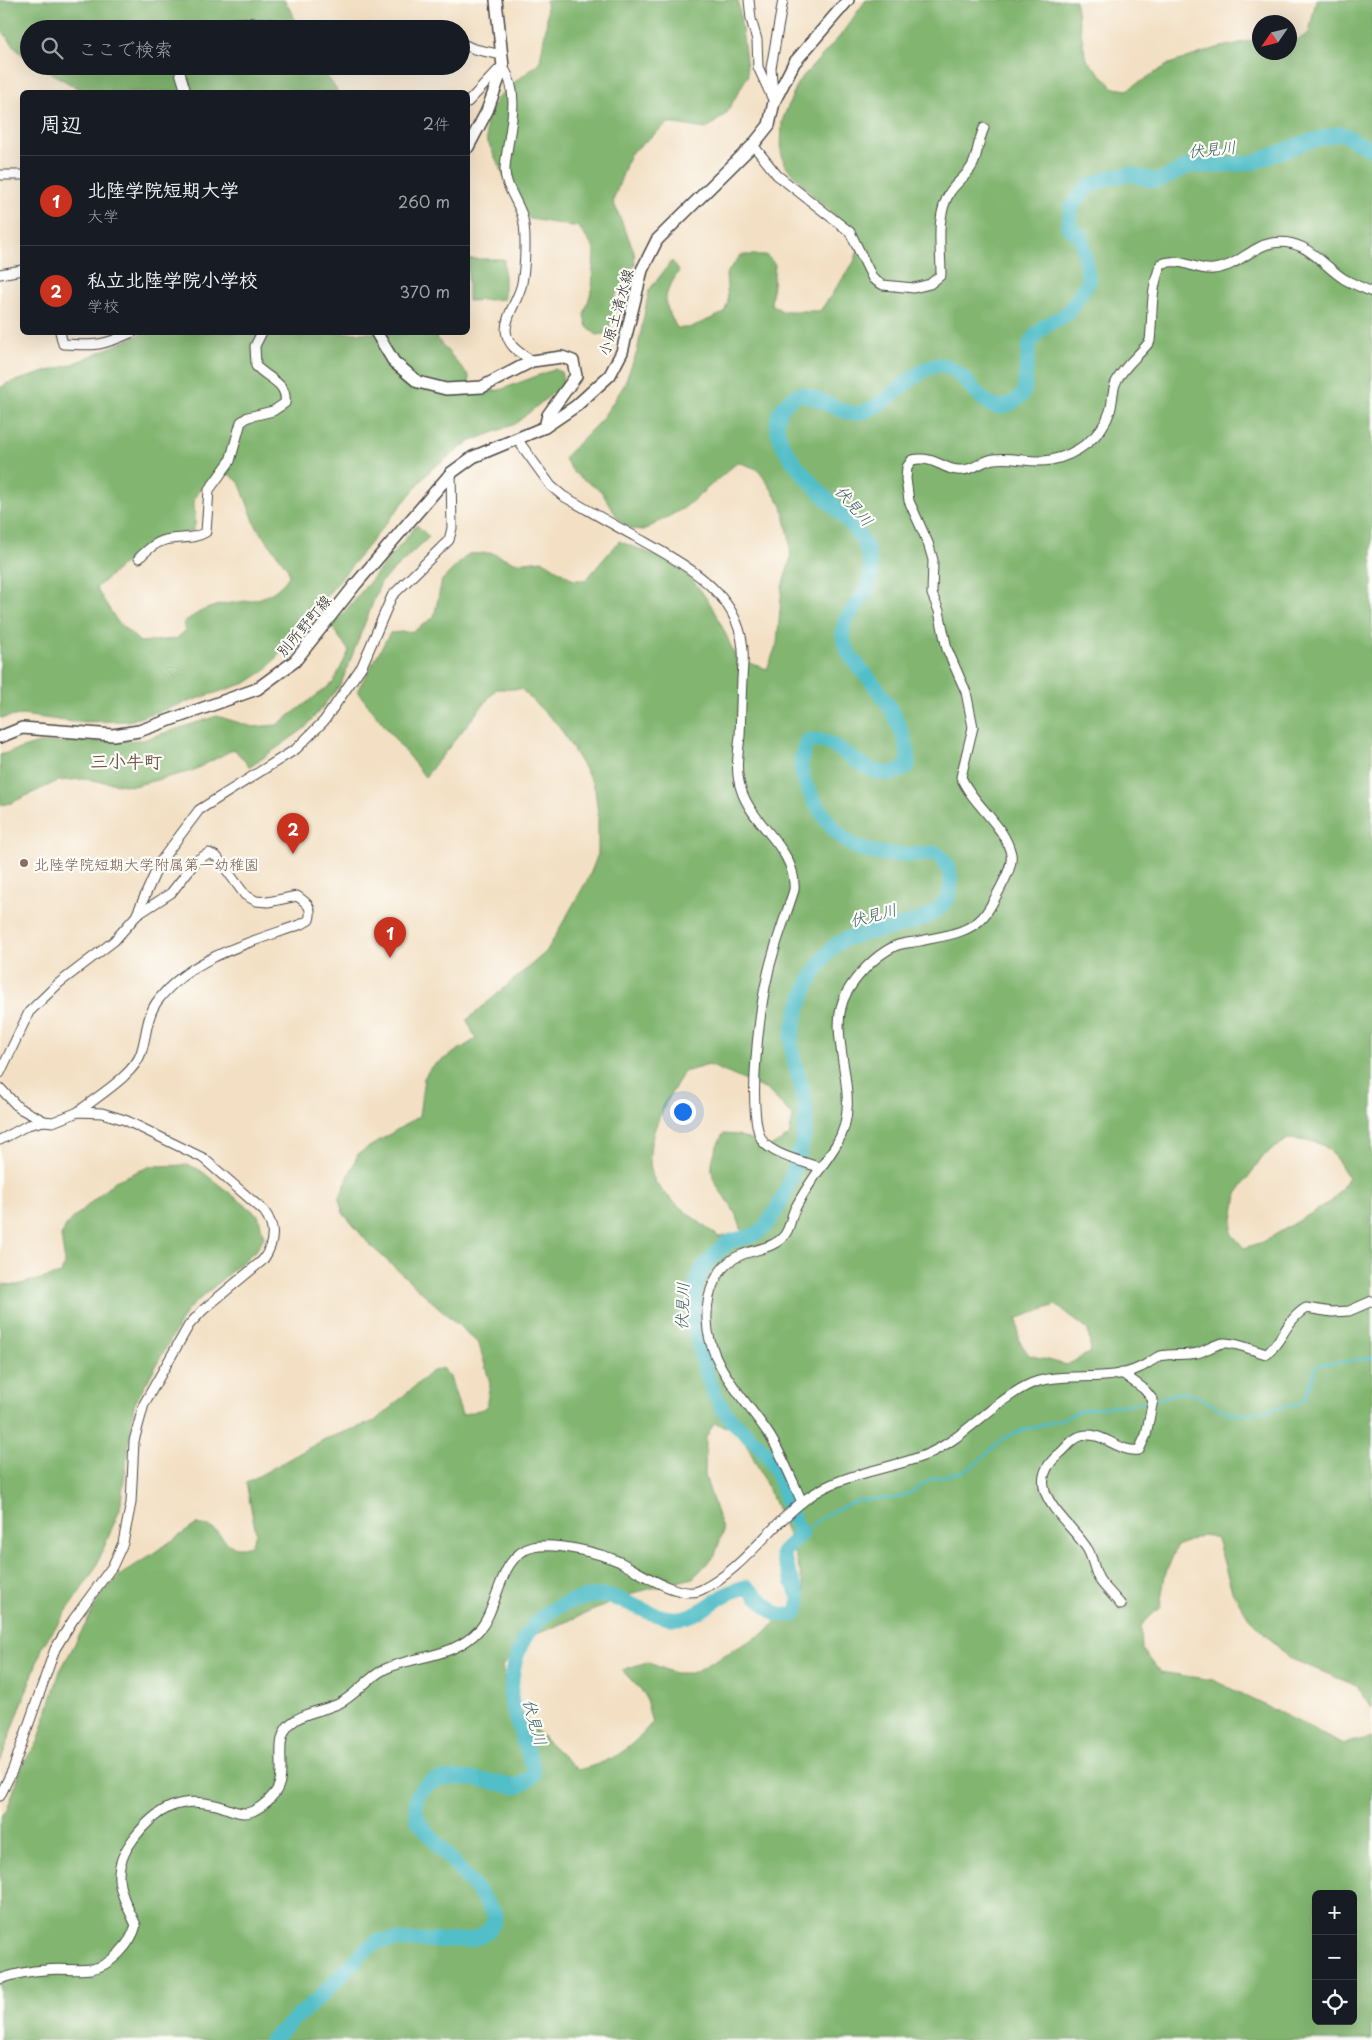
<!DOCTYPE html>
<html lang="ja">
<meta charset="utf-8">
<style>
body{margin:0;font-family:"Playpen Sans","Klee One",sans-serif;background:#242831;color:#f1f3f6}
.controls{position:absolute;right:15px;bottom:15px;display:grid;overflow:hidden;border-radius:8px;box-shadow:0 5px 20px #0002}
.controls button{width:45px;height:45px;display:grid;place-items:center;padding:0;border:0;border-bottom:1px solid #363941;background:#171b24;color:#f1f3f6;font:25px sans-serif}
.compass{position:absolute;left:1252px;top:15px;width:45px;height:45px;border-radius:50%;background:#171b24;box-shadow:0 5px 20px #0002;rotate:235deg}
.you{position:absolute;left:682px;top:1111px;width:18px;height:18px;margin:-12px;border:4px solid #fff;border-radius:50%;background:#1a73e8;box-shadow:0 0 0 8px #1a73e833}
.badge{display:grid;place-items:center;width:32px;height:32px;border-radius:50%;background:#c8321e;color:#fff;font-size:16px;font-weight:700}
.pin{position:absolute;translate:-50% -41px;filter:drop-shadow(0 1px 2px #0008)}
.pin::after{content:'';position:absolute;top:26px;width:18px;height:15px;background:inherit;clip-path:polygon(0 0,100% 0,50% 100%)}
.list{margin:0;padding:0;list-style:none}
h2{display:flex;justify-content:space-between;align-items:center;height:65px;margin:0;padding:0 20px;font-size:21px}
h2 small{font-size:16px;font-weight:400;color:#9ea1a6}
.list li{display:grid;grid-template-columns:32px 1fr auto;gap:15px;align-items:center;box-sizing:border-box;height:90px;padding:0 20px;border-top:1px solid #363941}
.list b{display:block;font-size:19px;white-space:nowrap}
.list p{margin:0;font-size:16px;white-space:nowrap;color:#9ea1a6}
.list em{font-size:16px;font-style:normal;color:#9ea1a6}
.icon{flex:none;width:28px;height:28px;fill:none;stroke:currentColor;stroke-width:2;stroke-linecap:round;stroke-linejoin:round}
.map{position:relative;flex:none;width:1372px;height:2040px;overflow:hidden}
.search{position:absolute;background:#171b24;box-shadow:0 5px 20px #0002;left:20px;top:20px;width:450px;height:55px;display:flex;align-items:center;gap:12px;box-sizing:border-box;padding:0 18px;border-radius:28px;color:#9ea1a6;font-size:19px}
.panel{position:absolute;background:#171b24;box-shadow:0 5px 20px #0002;left:20px;top:90px;width:450px;height:245px;border-radius:8px}
.map>svg:first-child{display:block}
.forest{fill:#81b570;stroke:#56704e;fill-rule:evenodd}
.lines{fill:none;stroke-linecap:round;stroke-linejoin:round}
.stream{stroke:#51bec8;stroke-width:2.5}
.river{stroke:#51bec8;stroke-width:15}
.minor-casing{stroke:#494642;stroke-width:11}
.major-casing{stroke:#494642;stroke-width:14}
.minor{stroke:#fff;stroke-width:9}
.major{stroke:#fff;stroke-width:11}
.education-dot{fill:#8d6e63;stroke:#fdfcf7;stroke-width:2}
.labels{text-anchor:middle;dominant-baseline:central;stroke-width:4.5;stroke-linejoin:round;paint-order:stroke}
.street-label{font-size:15px;fill:#2b2b2b;stroke:#fdfcf7}
.education-label{font-size:15px;fill:#785e54;stroke:#fdfcf7;text-anchor:start}
.water-label{font-size:16px;font-style:italic;fill:#385e62;stroke:#fdfcf7}
.quarter-label{font-size:18px;font-weight:bold;fill:#6f554a;stroke:#fdfcf7}
</style>
<div class="map">
<svg width="1372" height="2040" viewBox="0 0 1372 2040">
<rect width="100%" height="100%" fill="#fdfcf7"/>
<filter id="ink" filterUnits="userSpaceOnUse"><feTurbulence type="fractalNoise" baseFrequency=".02" numOctaves="2"/><feDisplacementMap in="SourceGraphic" scale="10" xChannelSelector="R" yChannelSelector="G"/><feConvolveMatrix kernelMatrix="1 2 1 2 8 2 1 2 1" color-interpolation-filters="sRGB"/></filter>
<filter id="wash" filterUnits="userSpaceOnUse"><feTurbulence type="fractalNoise" baseFrequency=".0096" numOctaves="4" result="noise"/><feDisplacementMap in="SourceGraphic" scale="20" xChannelSelector="R" yChannelSelector="G"/><feGaussianBlur stdDeviation="1.12" result="paint"/><feColorMatrix in="noise" values="0 0 0 0 0 0 0 0 0 0 0 0 0 0 0 0 0 1.4 0 .05"/><feComposite in="paint" operator="in"/></filter>
<g filter="url(#wash)">
<rect width="100%" height="100%" fill="#f3e0c4"/>
<!-- forest -->
<g class="forest">
<polygon points="0,0 284,0 293,14 296,29 29,29 29,60 18,51 0,28"/>
<path d="M 546,0 L 738,0 L 748,75 L 726,114 L 706,129 L 668,123 L 630,154 L 613,201 L 634,251 L 635,264 L 615,296 L 609,333 L 597,335 L 587,327 L 584,315 L 592,289 L 594,249 L 579,227 L 530,219 L 520,211 L 487,140 C 480,97 515,86 540,61 L 547,21 Z"/>
<path d="M 866,0 L 1075,0 L 1086,59 L 1114,88 L 1127,90 L 1169,64 L 1217,48 L 1259,39 L 1260,52 L 1290,52 L 1290,39 L 1299,39 L 1309,33 L 1316,0 L 1372,0 L 1372,1708 L 1357,1686 L 1289,1658 L 1249,1618 L 1232,1591 L 1217,1539 L 1202,1535 L 1177,1546 L 1165,1575 L 1160,1607 L 1141,1626 L 1142,1649 L 1160,1672 L 1213,1680 L 1344,1744 L 1372,1737 L 1372,2040 L 0,2040 L 0,1816 L 7,1810 L 23,1763 L 38,1742 L 60,1671 L 102,1594 L 119,1576 L 197,1524 C 201,1525 206,1525 209,1527 C 228,1536 224,1553 251,1545 L 256,1533 L 246,1483 L 325,1439 L 375,1421 L 431,1372 L 442,1368 L 450,1377 L 462,1415 L 486,1408 L 490,1383 L 479,1344 L 370,1245 L 343,1213 L 339,1199 L 358,1154 L 419,1116 L 424,1078 L 431,1067 L 476,1039 L 467,1020 L 546,952 L 589,877 L 598,854 L 598,814 L 595,789 L 590,778 L 559,726 L 521,689 L 496,689 L 425,777 L 357,691 L 390,633 L 414,631 L 434,617 L 442,580 L 468,554 L 492,553 L 517,563 L 542,560 L 574,580 L 586,580 L 619,541 C 637,549 659,555 676,566 C 706,587 722,625 736,658 L 767,669 L 777,644 L 782,587 L 791,558 L 789,536 L 782,506 L 761,473 L 757,469 L 738,462 L 684,508 L 644,530 L 630,529 L 619,520 L 601,491 L 574,473 L 564,458 L 602,419 L 623,387 L 637,352 L 649,290 L 672,261 L 679,271 C 662,298 662,300 677,328 L 689,328 L 724,313 L 728,302 L 726,274 L 741,255 L 766,255 L 775,264 L 771,304 L 782,311 L 820,311 L 854,262 L 858,250 L 847,226 L 819,202 L 784,164 L 781,151 L 782,121 L 798,82 L 840,36 ZM 709,1065 L 767,1090 L 793,1116 L 789,1136 L 770,1147 L 738,1135 L 723,1134 C 693,1188 732,1188 742,1232 L 719,1237 C 704,1225 658,1194 653,1177 C 641,1141 666,1102 684,1072 ZM 1288,1139 C 1329,1142 1327,1145 1349,1178 L 1332,1201 L 1263,1242 L 1244,1248 L 1231,1233 L 1237,1194 L 1262,1157 ZM 1056,1305 L 1088,1330 L 1091,1352 L 1067,1365 L 1029,1355 L 1018,1339 L 1018,1318 ZM 714,1423 L 739,1430 C 766,1482 793,1536 805,1593 L 764,1633 L 692,1673 L 674,1673 L 647,1662 L 622,1670 L 645,1695 L 652,1723 C 626,1752 616,1760 578,1770 L 531,1726 L 506,1689 L 502,1666 L 525,1639 L 637,1592 L 693,1578 L 715,1555 L 723,1532 L 705,1476 L 706,1437 ZM 1316,1894 L 1353,1894 L 1353,2021 L 1316,2021 Z"/>
<polygon points="39,66 315,66 327,76 338,92 84,92"/>
<polygon points="468,259 504,259 504,299 468,301"/>
<path d="M 145,332 L 432,333 L 469,376 L 469,388 L 474,392 L 500,390 L 555,369 L 561,372 L 564,384 L 515,424 L 469,442 L 430,470 L 266,670 L 246,683 L 129,721 L 73,722 L 22,715 L 0,718 L 0,388 L 8,383 L 73,364 ZM 229,474 L 239,482 L 256,526 L 288,569 L 289,576 C 266,610 236,596 204,610 C 197,613 190,618 184,622 L 185,631 L 176,639 L 140,642 L 117,621 L 96,588 L 120,567 L 153,546 L 193,530 C 198,520 194,514 194,503 C 195,488 216,476 229,474 Z"/>
<polygon points="417,525 429,537 381,582 341,684 305,728 250,767 234,749 192,771 133,786 83,779 58,781 11,803 0,805 0,755 39,743 143,740 217,716 253,727 277,725 333,683 349,651 332,627"/>
<polygon points="189,1165 200,1170 258,1215 264,1237 258,1248 187,1310 134,1405 120,1509 95,1569 43,1646 0,1763 0,1284 17,1285 61,1274 65,1262 61,1236 67,1224 115,1181 151,1166"/>
</g>
<g class="lines">
<!-- stream -->
<polyline class="stream" points="801,1533 827,1514 842,1507 860,1500 896,1498 910,1493 931,1479 962,1472 974,1465 1004,1438 1022,1430 1060,1420 1082,1410 1147,1402 1182,1392 1196,1395 1224,1411 1234,1414 1248,1414 1297,1404 1305,1399 1317,1365 1372,1358"/>
<!-- river -->
<path class="river" d="M 271,2040 L 324,1993 L 362,1953 L 378,1941 L 468,1940 C 482,1938 492,1930 496,1916 L 477,1890 L 418,1821 C 402,1759 483,1780 517,1787 L 533,1776 L 533,1768 C 526,1745 515,1722 511,1698 C 510,1693 512,1685 512,1679 C 517,1637 538,1609 580,1599 C 588,1597 598,1594 606,1596 C 631,1600 653,1620 679,1618 C 703,1616 721,1591 747,1587 L 776,1614 L 794,1615 L 799,1605 L 799,1598 L 782,1554 L 801,1533 C 797,1525 790,1516 788,1507 C 783,1490 779,1474 770,1459 C 759,1441 741,1432 728,1416 C 704,1385 688,1319 697,1281 C 700,1270 708,1262 716,1253 C 734,1233 741,1243 757,1233 C 778,1220 794,1171 801,1147 C 813,1106 799,1088 792,1050 C 789,1032 802,996 810,980 C 820,964 828,947 846,939 C 878,926 951,928 951,882 C 951,871 945,860 936,853 C 911,855 880,857 856,847 C 836,839 802,789 801,767 C 801,759 804,749 807,741 C 844,733 868,794 908,766 C 910,737 889,703 871,681 C 861,669 844,653 843,636 C 840,605 883,600 867,550 C 856,513 751,448 783,407 C 787,402 794,395 801,394 C 820,397 841,415 858,413 C 885,410 917,365 939,365 C 969,365 982,424 1013,402 C 1018,399 1021,397 1024,392 L 1029,346 L 1032,340 L 1043,327 L 1067,314 L 1089,281 L 1081,236 L 1068,227 L 1072,206 L 1086,188 L 1110,177 L 1131,174 L 1151,180 L 1161,180 L 1188,166 L 1219,166 L 1255,162 L 1306,142 L 1341,133 L 1372,150"/>
</g>
</g>
<g filter="url(#ink)">
<g class="lines">
<defs>
<g id="minor">
<polyline points="749,0 751,19 757,40 758,67 774,102"/>
<path d="M 203,29 C 232,19 273,22 303,29"/>
<polyline points="461,43 474,49 502,55"/>
<polyline points="178,66 186,92"/>
<polyline points="773,94 771,68 783,0"/>
<path d="M 468,102 L 499,69 L 503,67 C 523,96 507,137 505,168 C 504,184 517,200 522,215 C 527,231 525,267 522,283 C 519,299 506,314 506,330 C 507,346 520,353 532,361"/>
<path d="M 753,145 L 777,175 L 850,232 L 873,279 L 883,285 L 914,288 L 930,284 L 941,275 C 941,247 935,217 950,192 C 957,181 970,174 974,162 C 978,150 979,139 984,128"/>
<polyline points="0,175 22,175"/>
<polyline points="0,274 22,270"/>
<path d="M 60,332 L 63,344 C 96,346 102,346 133,332"/>
<path d="M 517,439 L 551,486 L 563,496 C 588,510 612,524 636,537 C 687,566 748,596 743,664 C 741,688 741,713 740,736 C 738,755 735,771 741,789 C 752,826 797,848 794,890 C 785,919 773,948 767,978 C 760,1006 744,1125 765,1144 C 779,1157 803,1161 821,1168"/>
<path d="M 139,558 C 148,549 158,540 171,539 C 184,537 194,539 206,532 L 209,490 L 230,461 L 241,422 L 248,417 L 273,411 L 285,403 C 288,383 268,379 256,366 L 255,346 L 262,332"/>
<polyline points="0,1073 29,1012 59,983 114,941 136,916 160,862 199,810 296,749 324,721 362,666 392,596 449,540 452,528 451,473"/>
<path d="M 0,1088 L 19,1108 L 44,1121 L 53,1122 L 78,1112 L 102,1113 L 125,1120 L 203,1158 L 264,1211 C 276,1227 275,1243 263,1260 L 203,1310 L 189,1325 L 144,1404 L 134,1441 L 131,1503 L 123,1543 L 112,1567 L 73,1620 L 55,1649 L 13,1769 L 0,1796"/>
<path d="M 78,1112 C 96,1097 134,1075 141,1053 C 147,1035 146,1015 159,999 C 193,956 252,942 302,924 L 309,920 C 313,907 307,903 297,896 L 268,902 L 256,901 L 245,895 L 217,857 L 209,853 L 197,860 L 171,893 L 137,915"/>
<polyline points="0,1140 28,1125 44,1121"/>
<path d="M 802,1502 C 792,1480 783,1457 770,1436 C 746,1399 708,1366 707,1320 C 706,1294 716,1265 741,1255 C 755,1249 777,1248 786,1233 C 791,1225 791,1215 796,1207 C 807,1185 823,1166 836,1145 C 867,1097 822,1035 847,992 C 857,975 875,956 893,947 C 900,943 911,943 920,941 C 941,936 968,934 983,917 C 990,909 995,898 1000,889 C 1005,879 1013,865 1011,854 C 1004,824 973,805 961,777 L 973,727 L 966,692 L 947,649 L 939,611 L 932,594 L 933,560 L 928,543 L 909,501 L 906,479 L 907,467 L 912,460 C 937,455 944,472 962,470 C 974,470 983,460 994,459 C 1013,456 1032,464 1051,460 C 1076,455 1102,437 1110,411 C 1113,402 1112,390 1116,382 C 1124,365 1140,355 1150,341 C 1153,313 1150,291 1161,264 C 1179,256 1196,271 1213,269 C 1238,267 1250,247 1272,243 C 1305,237 1321,264 1344,279 C 1353,284 1363,288 1372,292"/>
<path d="M 1121,1605 C 1114,1596 1105,1588 1099,1579 C 1094,1570 1093,1559 1088,1550 C 1071,1521 1018,1489 1058,1455 C 1065,1450 1072,1438 1081,1436 C 1102,1430 1118,1453 1139,1450 L 1146,1435 L 1153,1400 L 1144,1389 L 1122,1373"/>
<path d="M 0,1979 C 15,1974 29,1971 45,1970 C 60,1968 76,1971 91,1969 C 111,1966 131,1944 136,1925 C 120,1891 108,1872 134,1838 C 156,1809 179,1796 216,1805 C 225,1807 235,1813 244,1813 C 255,1813 268,1802 274,1794 C 290,1775 271,1742 290,1724 C 304,1712 322,1711 338,1704 C 355,1696 367,1678 385,1669 C 416,1655 454,1658 479,1630 C 499,1609 498,1555 533,1547 C 555,1542 600,1553 620,1562 C 639,1572 680,1600 701,1590 C 744,1569 769,1526 806,1499 C 841,1473 883,1471 923,1456 C 962,1441 989,1405 1026,1386 C 1052,1373 1085,1379 1113,1375 C 1122,1374 1133,1371 1141,1367 C 1148,1364 1153,1359 1160,1356 C 1172,1353 1185,1356 1197,1353 C 1206,1351 1214,1344 1224,1343 C 1237,1342 1253,1351 1267,1354 C 1283,1340 1287,1319 1306,1308 L 1332,1312 L 1349,1311 L 1372,1301"/>
</g>
<g id="major">
<polyline points="468,147 487,111 503,67 496,0"/>
<polyline points="376,332 394,362 418,382 446,389 482,387 532,361 562,357 573,361 576,376 548,415 545,427"/>
<polyline points="0,737 22,728 113,735 139,731 257,689 295,661 355,585 451,473 473,457 545,427 576,406 610,375 622,352 642,270 657,240 753,145 769,125 774,102 794,63 848,0"/>
</g>
</defs>
<!-- minor casing -->
<use href="#minor" class="minor-casing"/>
<!-- major casing -->
<use href="#major" class="major-casing"/>
<!-- minor -->
<use href="#minor" class="minor"/>
<!-- major -->
<use href="#major" class="major"/>
</g>
</g>
<!-- markers -->
<circle class="education-dot" cx="24" cy="863" r="5"/>
<g class="labels">
<!-- street labels -->
<g class="street-label">
<text transform="translate(615 312) rotate(-74)">小原土清水線</text>
<text transform="translate(303 625) rotate(-50)">別所野町線</text>
</g>
<!-- education labels -->
<g class="education-label">
<text x="34" y="863">北陸学院短期大学附属第一幼稚園</text>
</g>
<!-- water labels -->
<g class="water-label">
<text transform="translate(1212 148) rotate(-6)">伏見川</text>
<text transform="translate(855 505) rotate(49)">伏見川</text>
<text transform="translate(873 914) rotate(-15)">伏見川</text>
<text transform="translate(681 1306) rotate(-88)">伏見川</text>
<text transform="translate(536 1722) rotate(74)">伏見川</text>
</g>
<!-- quarter labels -->
<g class="quarter-label">
<text x="126" y="760">三小牛町</text>
</g>
</g>
</svg>
<div class="controls">
<button>+</button>
<button>−</button>
<button><svg class="icon" aria-label="locate" viewBox="0 0 24 24"><circle cx="12" cy="12" r="6"/><path d="M12 2v4M12 18v4M2 12h4M18 12h4"/></svg></button>
</div>
<svg class="compass" viewBox="-18 -18 36 36"><path d="M0-13l5 13h-10z" fill="#e53935"/><path d="M0 13l5-13h-10z" fill="#9ea1a6"/></svg>
<div class="you"></div>
<div class="pin badge" style="left:390px;top:958px">1</div>
<div class="pin badge" style="left:293px;top:854px">2</div>
<div class="search"><svg class="icon" aria-label="search" viewBox="0 0 24 24"><circle cx="10" cy="10" r="6"/><path d="M15 15l6 6"/></svg>ここで検索</div>
<section class="panel">
<h2>周辺<small>2件</small></h2>
<ul class="list">
<li><span class="badge">1</span><div><b>北陸学院短期大学</b><p>大学</p></div><em>260 m</em></li>
<li><span class="badge">2</span><div><b>私立北陸学院小学校</b><p>学校</p></div><em>370 m</em></li>
</ul>
</section>
</div>
